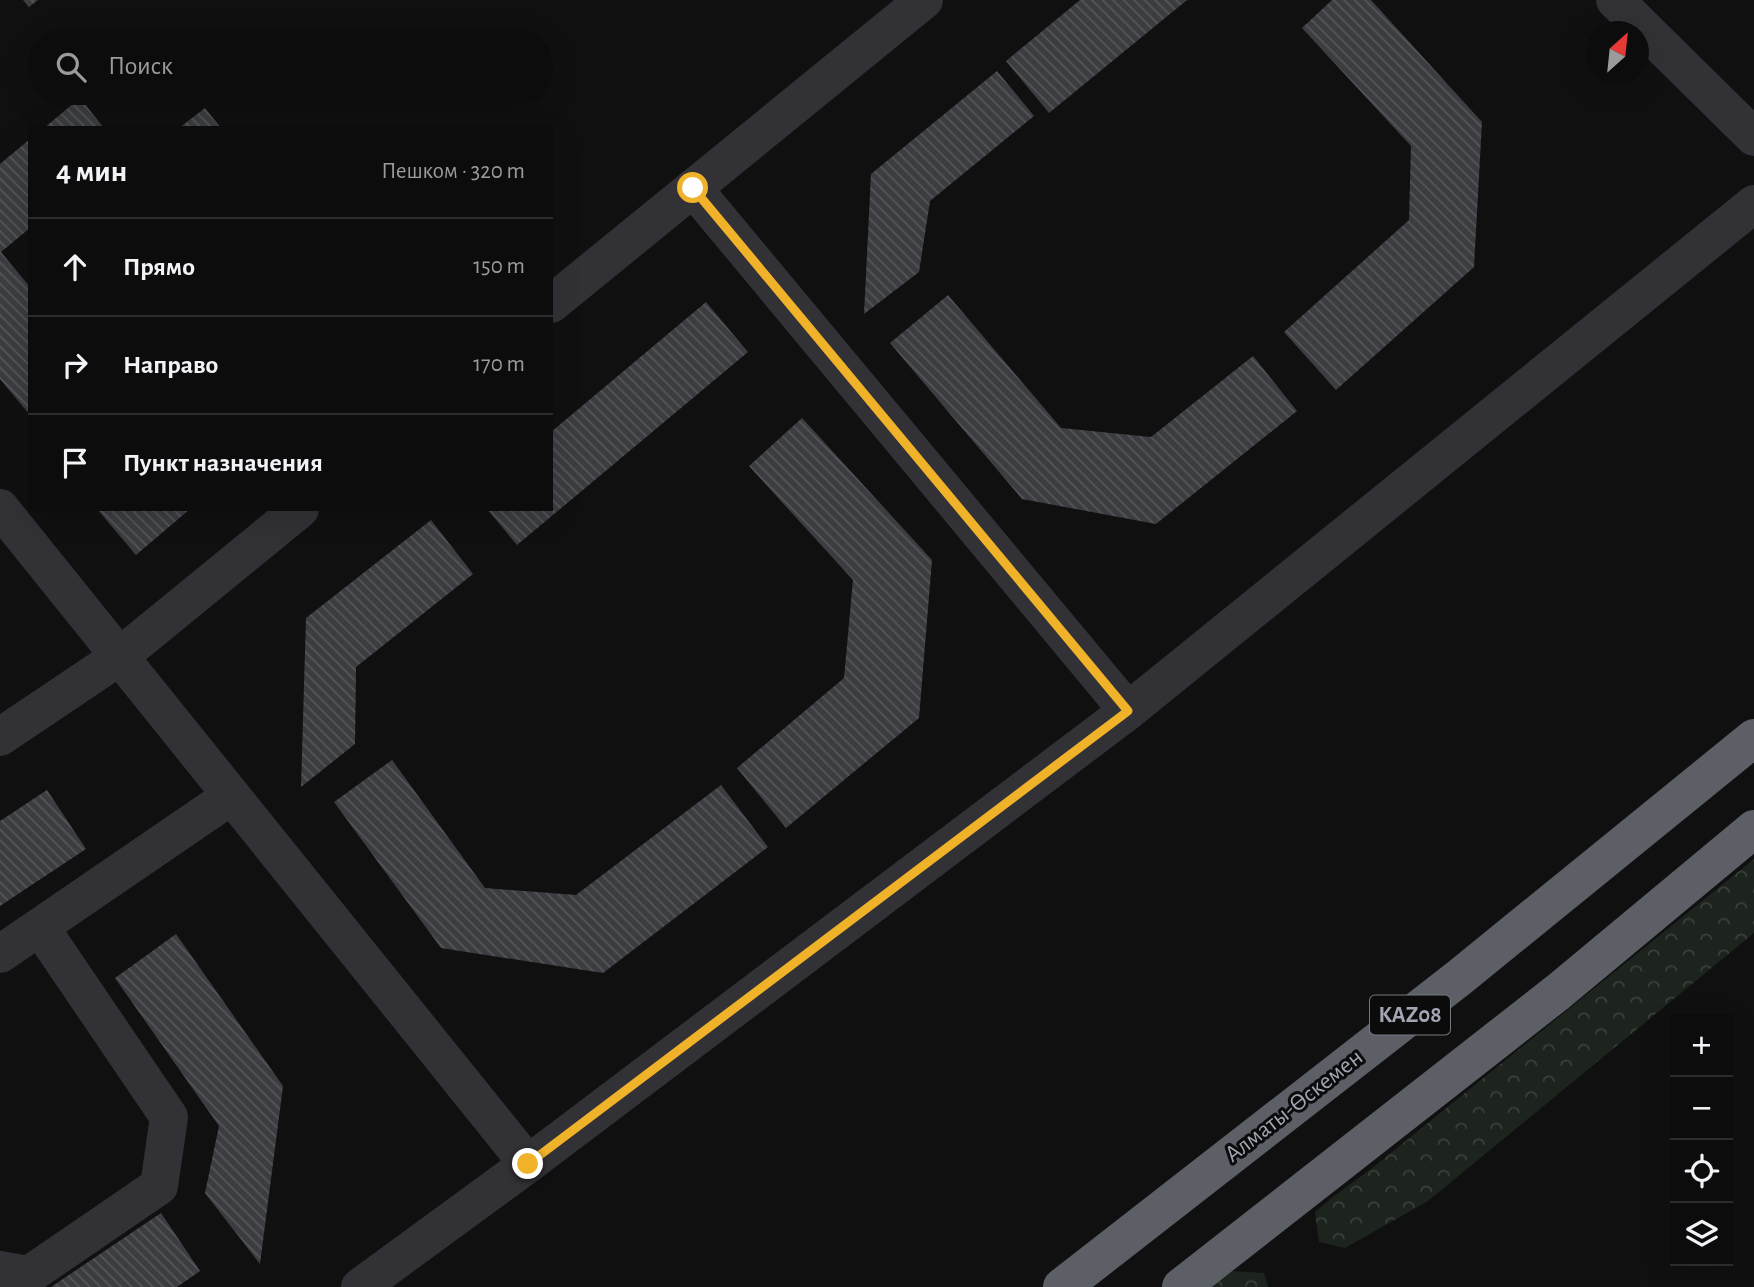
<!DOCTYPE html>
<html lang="ru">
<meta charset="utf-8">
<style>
body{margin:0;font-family:"Alegreya Sans",sans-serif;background:#1a1a1b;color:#f1f3f6}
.controls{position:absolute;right:21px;bottom:21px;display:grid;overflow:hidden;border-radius:0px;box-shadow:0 7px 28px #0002}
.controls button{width:63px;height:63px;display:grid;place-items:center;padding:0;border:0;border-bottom:2px solid #2c2c2e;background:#0c0c0d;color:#f1f3f6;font:35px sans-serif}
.compass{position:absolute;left:1586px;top:21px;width:63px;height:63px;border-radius:50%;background:#0c0c0d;box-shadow:0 7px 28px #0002;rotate:27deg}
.stop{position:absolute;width:21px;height:21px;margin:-16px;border:5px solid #f0b229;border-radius:50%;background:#fff}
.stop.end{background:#f0b229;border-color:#fff;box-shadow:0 2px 7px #0008}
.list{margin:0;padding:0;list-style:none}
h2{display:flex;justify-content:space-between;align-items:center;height:91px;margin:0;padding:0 28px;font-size:30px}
h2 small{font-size:23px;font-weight:400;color:#9a9b9d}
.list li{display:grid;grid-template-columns:46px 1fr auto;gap:21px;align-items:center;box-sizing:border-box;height:98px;padding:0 28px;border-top:2px solid #2c2c2e}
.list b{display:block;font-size:26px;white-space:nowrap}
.list em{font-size:23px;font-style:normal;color:#9a9b9d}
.icon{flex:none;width:38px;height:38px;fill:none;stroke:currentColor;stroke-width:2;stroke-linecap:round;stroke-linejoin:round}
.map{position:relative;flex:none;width:1754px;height:1287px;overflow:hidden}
.search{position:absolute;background:#0c0c0d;box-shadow:0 7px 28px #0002;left:28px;top:28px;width:525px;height:77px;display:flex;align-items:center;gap:18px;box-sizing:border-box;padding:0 24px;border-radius:38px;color:#9a9b9d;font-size:26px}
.panel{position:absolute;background:#0c0c0d;box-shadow:0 7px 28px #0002;left:28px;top:126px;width:525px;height:385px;border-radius:0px}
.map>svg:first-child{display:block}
.forest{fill:url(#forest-crowns)}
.building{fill:url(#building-back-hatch)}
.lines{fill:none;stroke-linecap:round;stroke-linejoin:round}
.minor{stroke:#313136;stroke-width:38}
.highway{stroke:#5d5f67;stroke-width:38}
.route{stroke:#f0b229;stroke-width:9}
.labels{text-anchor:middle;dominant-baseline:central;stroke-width:6;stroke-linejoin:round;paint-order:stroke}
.shield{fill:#0b0b0c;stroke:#747880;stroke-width:2}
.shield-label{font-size:23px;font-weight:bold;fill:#a1a6b2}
.street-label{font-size:24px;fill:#a1a6b2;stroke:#0b0b0c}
</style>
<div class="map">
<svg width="1754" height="1287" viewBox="0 0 1754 1287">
<defs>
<pattern id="forest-crowns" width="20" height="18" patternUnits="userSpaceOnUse" patternTransform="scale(1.75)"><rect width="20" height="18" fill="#1c241d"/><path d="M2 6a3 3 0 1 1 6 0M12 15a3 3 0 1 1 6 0" fill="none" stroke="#3a413b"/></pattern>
<pattern id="building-back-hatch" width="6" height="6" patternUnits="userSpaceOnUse" patternTransform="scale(1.75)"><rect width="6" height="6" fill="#3c3d41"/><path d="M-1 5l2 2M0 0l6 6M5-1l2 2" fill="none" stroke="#55565a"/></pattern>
</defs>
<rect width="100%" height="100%" fill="#101011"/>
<!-- forest -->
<g class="forest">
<polygon points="1754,859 1754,933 1428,1201 1345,1248 1319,1242 1315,1212 1334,1196 1371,1169"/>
<polygon points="1231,1271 1264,1273 1268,1287 1211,1287"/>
</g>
<!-- building -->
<g class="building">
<polygon points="23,0 38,0 29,7"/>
<polygon points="1080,0 1187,0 1049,113 1006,61"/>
<polygon points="1332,0 1371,0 1482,122 1474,267 1336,390 1284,332 1409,220 1411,146 1302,28"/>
<polygon points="997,71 1034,116 930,201 919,272 864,314 871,174"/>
<polygon points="80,98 104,128 44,128"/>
<polygon points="205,108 221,128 179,128"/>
<polygon points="30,139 30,228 1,252 30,287 30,415 0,379 0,164"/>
<polygon points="948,295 1061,428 1151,437 1253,356 1297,411 1156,524 1022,499 890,343"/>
<polygon points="706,302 748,352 517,545 487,509 551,509 551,432"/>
<polygon points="802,418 932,560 919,718 786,828 737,768 844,678 853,580 749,466"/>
<polygon points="97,509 190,509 136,555"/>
<polygon points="431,520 473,574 356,667 355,744 301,787 306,618"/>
<polygon points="392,760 485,888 576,895 721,785 768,847 603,973 441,948 334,802"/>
<polygon points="47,790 86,849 0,906 0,821"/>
<polygon points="176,934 283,1086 260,1264 205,1193 219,1126 115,978"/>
<polygon points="161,1213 200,1271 177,1287 51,1287"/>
</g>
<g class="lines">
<!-- minor -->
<g class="minor">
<polyline points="1615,0 1754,137"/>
<polyline points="693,188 1128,711"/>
<polyline points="551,304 924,0"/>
<polyline points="0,508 528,1164"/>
<polyline points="0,737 119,657 300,509"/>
<polyline points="0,954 231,796"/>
<polyline points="0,1270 29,1275 159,1186 169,1117 40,927"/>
<polyline points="360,1287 528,1164 1128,711 1754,204"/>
</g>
<!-- highway -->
<g class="highway">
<polyline points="1062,1287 1460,977 1754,738"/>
<polyline points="1181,1287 1558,992 1754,829"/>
</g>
</g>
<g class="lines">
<!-- route -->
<polyline class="route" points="528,1164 1128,711 693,188"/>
</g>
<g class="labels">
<!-- shield labels -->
<rect class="shield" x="1370" y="995.5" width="80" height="39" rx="5"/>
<g class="shield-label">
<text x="1410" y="1015">KAZ08</text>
</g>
<!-- street labels -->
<g class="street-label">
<text transform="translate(1294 1106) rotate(-38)">Алматы-Өскемен</text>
</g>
</g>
</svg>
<div class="controls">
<button>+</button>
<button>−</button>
<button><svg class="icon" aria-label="locate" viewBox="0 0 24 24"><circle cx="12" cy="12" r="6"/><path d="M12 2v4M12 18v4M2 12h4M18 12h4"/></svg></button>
<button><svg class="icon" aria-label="layers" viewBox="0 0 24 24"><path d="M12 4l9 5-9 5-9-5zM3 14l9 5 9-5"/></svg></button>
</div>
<svg class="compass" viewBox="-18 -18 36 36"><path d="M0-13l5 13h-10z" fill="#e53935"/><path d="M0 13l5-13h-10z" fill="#9a9b9d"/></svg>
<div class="stop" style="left:693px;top:188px"></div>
<div class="stop end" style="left:528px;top:1164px"></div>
<div class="search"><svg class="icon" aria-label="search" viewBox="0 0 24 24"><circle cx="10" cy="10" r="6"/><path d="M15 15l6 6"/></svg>Поиск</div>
<section class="panel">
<h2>4 мин<small>Пешком · 320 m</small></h2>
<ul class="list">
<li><svg class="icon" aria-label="ahead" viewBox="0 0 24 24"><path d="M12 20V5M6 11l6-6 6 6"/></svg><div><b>Прямо</b></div><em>150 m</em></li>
<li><svg class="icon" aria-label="right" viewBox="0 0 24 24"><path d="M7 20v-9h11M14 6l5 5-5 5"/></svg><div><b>Направо</b></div><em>170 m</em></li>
<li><svg class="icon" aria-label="arrive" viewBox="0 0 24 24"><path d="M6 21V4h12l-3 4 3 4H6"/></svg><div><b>Пункт назначения</b></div></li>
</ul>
</section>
</div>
